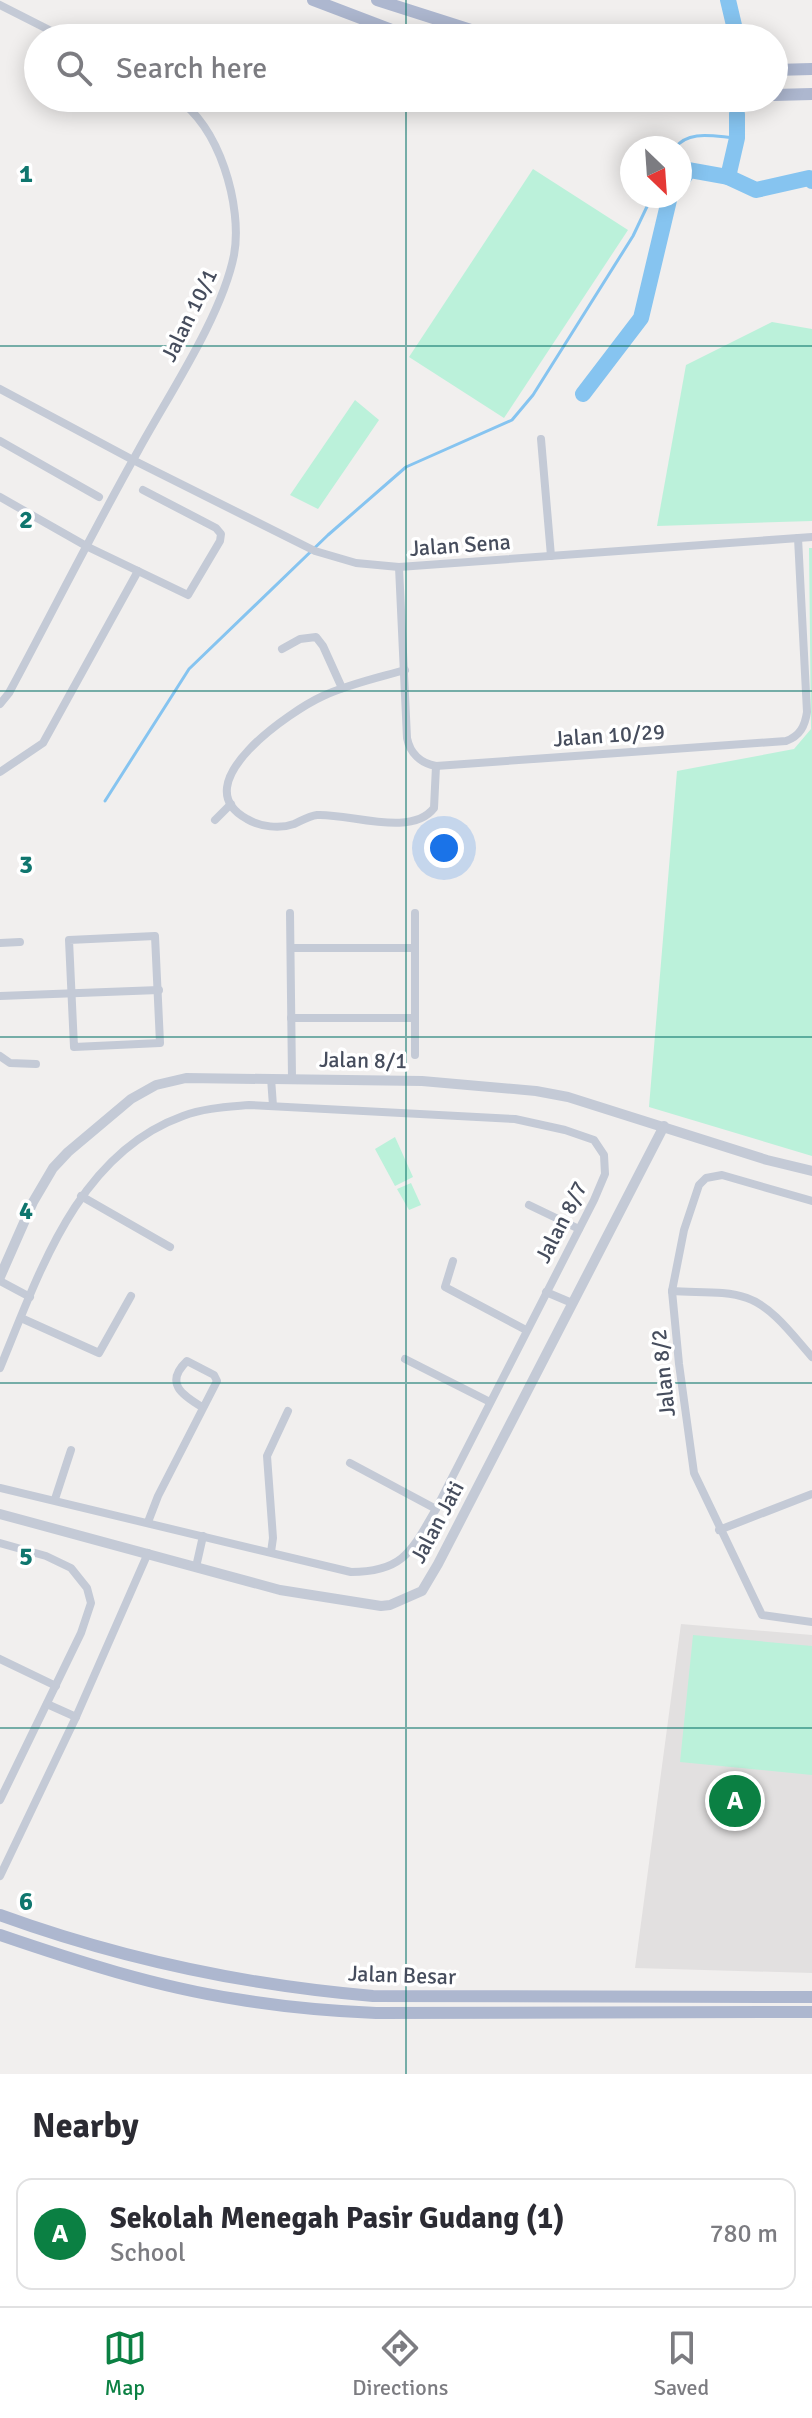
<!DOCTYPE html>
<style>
body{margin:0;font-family:Signika,sans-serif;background:#f7f7f7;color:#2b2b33}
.compass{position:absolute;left:620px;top:136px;width:72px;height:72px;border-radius:50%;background:#fff;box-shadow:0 4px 20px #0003;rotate:155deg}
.you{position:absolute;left:444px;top:848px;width:28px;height:28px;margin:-20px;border:6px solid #fff;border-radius:50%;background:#1a73e8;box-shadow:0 0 0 12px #1a73e833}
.badge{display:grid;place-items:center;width:52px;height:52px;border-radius:50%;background:#0b8043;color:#fff;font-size:26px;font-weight:700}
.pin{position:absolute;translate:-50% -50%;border:4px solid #fff;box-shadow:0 2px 8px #0006}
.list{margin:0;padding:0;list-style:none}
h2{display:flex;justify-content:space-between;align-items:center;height:104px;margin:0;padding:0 32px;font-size:34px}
h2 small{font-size:26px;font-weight:400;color:#7c7c81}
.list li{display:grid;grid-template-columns:52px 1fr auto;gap:24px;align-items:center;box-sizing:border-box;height:112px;margin:0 16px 16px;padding:0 16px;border:2px solid #e1e1e2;border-radius:16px}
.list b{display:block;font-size:30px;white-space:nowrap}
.list p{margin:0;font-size:26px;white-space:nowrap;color:#7c7c81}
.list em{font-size:26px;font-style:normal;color:#7c7c81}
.icon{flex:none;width:44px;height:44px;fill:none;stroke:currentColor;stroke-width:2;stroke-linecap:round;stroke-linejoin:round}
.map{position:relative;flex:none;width:812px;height:2074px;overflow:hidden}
.search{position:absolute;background:#fff;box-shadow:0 4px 20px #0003;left:24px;right:24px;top:24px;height:88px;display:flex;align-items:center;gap:20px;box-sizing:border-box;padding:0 28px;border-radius:44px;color:#7c7c81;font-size:30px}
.sheet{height:232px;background:#fff}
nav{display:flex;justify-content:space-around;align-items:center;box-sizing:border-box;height:112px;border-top:2px solid #e1e1e2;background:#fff;font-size:22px;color:#7c7c81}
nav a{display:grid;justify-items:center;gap:4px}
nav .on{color:#0b8043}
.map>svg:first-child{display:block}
.education{fill:#e2e0e0}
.green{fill:#bbf1da}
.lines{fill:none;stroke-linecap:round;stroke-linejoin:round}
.stream{stroke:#86c4f0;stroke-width:3}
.river{stroke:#86c4f0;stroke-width:16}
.minor{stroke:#c4cad6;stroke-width:8}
.tertiary{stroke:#c4cad6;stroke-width:10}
.primary{stroke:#adb7cf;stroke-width:12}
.grid{fill:none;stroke:#0f766e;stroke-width:2;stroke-opacity:0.55}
.labels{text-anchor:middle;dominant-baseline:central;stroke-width:7;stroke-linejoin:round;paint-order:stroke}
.street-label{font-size:22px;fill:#464d5d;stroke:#fff}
.grid-label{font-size:26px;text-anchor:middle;font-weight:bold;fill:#0f766e;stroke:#fff;stroke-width:7;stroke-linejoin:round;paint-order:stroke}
</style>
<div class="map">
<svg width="812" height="2074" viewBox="0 0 812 2074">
<rect width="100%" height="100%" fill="#f1efee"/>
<!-- education -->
<polygon class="education" points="681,1624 812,1635 812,1973 635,1968"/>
<!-- green -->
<g class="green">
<polygon points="533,169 628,230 504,418 409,357"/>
<polygon points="772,322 812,329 812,521 657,526 686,365"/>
<polygon points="355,400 379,420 318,509 290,495"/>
<polygon points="809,548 812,548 812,1156 649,1107 677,771 794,749 811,729"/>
<polygon points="395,1137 413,1177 395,1186 375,1149"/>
<polygon points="411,1183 421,1205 409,1210 397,1189"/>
<polygon points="693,1635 812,1646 812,1775 680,1762"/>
</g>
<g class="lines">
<!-- stream -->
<g class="stream">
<path d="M 675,148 C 689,129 716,137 737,138"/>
<polyline points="105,801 189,669 328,535 406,467 512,420 533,395 633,236 652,196"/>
</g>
<!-- river -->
<g class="river">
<polyline points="728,0 737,38"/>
<polyline points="737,114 737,138 728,177 756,190 809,178 812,181"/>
<polyline points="680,183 689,170 728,177"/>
<polyline points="583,394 641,318 670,196"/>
</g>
<!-- minor -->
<g class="minor">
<polyline points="0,5 65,38"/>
<polyline points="0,389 133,460 315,551 356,563 399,567 812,537"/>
<polyline points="541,439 551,556"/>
<polyline points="0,441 99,497"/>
<polyline points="0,497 88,547 188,595 220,541 221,534 216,528 143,490"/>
<path d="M 399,567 L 407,738 C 410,753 420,763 436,766 L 786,741 C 800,736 805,726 807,712 L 798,538"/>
<polyline points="282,649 300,639 316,637 323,646 342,688"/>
<path d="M 405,670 C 377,678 349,684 323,696 C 292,710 182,784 247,819 C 260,827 280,829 294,824 C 301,821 309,816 317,815 C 349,813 411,838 434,808 L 436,766"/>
<path d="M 0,704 L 9,693 C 52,613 93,531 138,451 C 168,396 222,316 234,255 C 243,207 219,123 175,98"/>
<polyline points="0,772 43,743 138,571"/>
<polyline points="215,820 231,804"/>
<polyline points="290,913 292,1078"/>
<polygon points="155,936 160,1043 74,1047 69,940"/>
<polyline points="0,943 20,942"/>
<polyline points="291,948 415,948"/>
<polyline points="0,996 159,990"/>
<polyline points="291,1018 415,1018"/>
<polyline points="415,1055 415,913"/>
<polyline points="0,1056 10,1063 36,1064"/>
<polyline points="271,1078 273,1106"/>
<polyline points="81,1196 170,1247"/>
<polyline points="812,1201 722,1175 706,1178 699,1185 684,1230 672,1291 679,1364 694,1473 762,1615 812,1622"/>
<polyline points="529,1205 579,1229"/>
<polyline points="453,1261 445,1287 526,1330"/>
<polyline points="0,1281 30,1297"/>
<path d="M 672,1291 C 696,1293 725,1290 747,1298 C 773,1307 794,1337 812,1357"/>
<polyline points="546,1292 572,1303"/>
<polyline points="21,1318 99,1353 131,1296"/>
<polyline points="405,1359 490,1402"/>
<path d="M 0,1368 C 39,1274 77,1154 183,1116 C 204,1108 227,1107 249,1105 L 515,1119 L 565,1130 L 594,1140 L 604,1155 L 605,1174 L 594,1200 L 436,1509 C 412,1550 404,1572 351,1572 L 0,1488"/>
<polyline points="350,1463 436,1509"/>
<polyline points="55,1499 71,1450"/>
<path d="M 148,1522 L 158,1496 L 217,1381 L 214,1375 L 187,1361 C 164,1383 182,1395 202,1407"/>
<polyline points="719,1530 812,1494"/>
<polyline points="0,1543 46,1556 71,1568 87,1588 91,1603 81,1633 0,1800"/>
<polyline points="271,1552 273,1538 267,1456 288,1411"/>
<polyline points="196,1567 203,1536"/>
<polyline points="0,1659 56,1686"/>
<polyline points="47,1704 76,1717"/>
<polyline points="0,1876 76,1717 148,1553"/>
</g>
<!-- tertiary -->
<g class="tertiary">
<polyline points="0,1277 33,1202 53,1168 68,1152 131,1099 156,1085 186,1078 422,1081 536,1091 568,1097 767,1160 812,1171"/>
<polyline points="0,1514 280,1590 381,1606 390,1605 422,1591 438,1564 664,1126"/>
</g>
<!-- primary -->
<g class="primary">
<polyline points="313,0 413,38"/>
<polyline points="377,0 496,38"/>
<polyline points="774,70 812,69"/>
<polyline points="774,95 812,94"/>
<path d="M 0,1915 C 121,1959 244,1985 373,1996 L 812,1997"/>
<path d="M 0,1935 C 76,1961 157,1987 236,1999 C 283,2007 329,2011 376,2013 L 812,2012"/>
</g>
</g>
<!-- grid -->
<path class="grid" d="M 406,0 L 406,38M 406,98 L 406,2074M 0,346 L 812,346M 0,691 L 812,691M 0,1037 L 812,1037M 0,1383 L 812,1383M 0,1728 L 812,1728"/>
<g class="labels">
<!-- street labels -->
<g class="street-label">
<text transform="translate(189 315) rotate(-64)">Jalan 10/1</text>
<text transform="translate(460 545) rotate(-4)">Jalan Sena</text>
<text transform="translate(609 735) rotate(-4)">Jalan 10/29</text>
<text transform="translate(363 1060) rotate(1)">Jalan 8/1</text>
<text transform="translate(561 1222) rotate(-63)">Jalan 8/7</text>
<text transform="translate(663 1373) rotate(-96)">Jalan 8/2</text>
<text transform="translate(437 1522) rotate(-62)">Jalan Jati</text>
<text transform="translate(402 1975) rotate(2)">Jalan Besar</text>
</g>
</g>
<g class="grid-label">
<text x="26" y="182">1</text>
<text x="26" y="528">2</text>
<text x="26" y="873">3</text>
<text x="26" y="1219">4</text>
<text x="26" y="1565">5</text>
<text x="26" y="1910">6</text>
</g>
</svg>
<svg class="compass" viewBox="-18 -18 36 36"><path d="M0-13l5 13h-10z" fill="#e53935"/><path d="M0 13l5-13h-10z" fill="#7c7c81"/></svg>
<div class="you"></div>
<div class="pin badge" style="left:735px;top:1801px">A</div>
<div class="search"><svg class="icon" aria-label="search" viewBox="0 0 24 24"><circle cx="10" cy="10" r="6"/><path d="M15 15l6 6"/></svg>Search here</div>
</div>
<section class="sheet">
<h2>Nearby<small></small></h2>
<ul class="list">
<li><span class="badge">A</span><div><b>Sekolah Menegah Pasir Gudang (1)</b><p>School</p></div><em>780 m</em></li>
</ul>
</section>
<nav>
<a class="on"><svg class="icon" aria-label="map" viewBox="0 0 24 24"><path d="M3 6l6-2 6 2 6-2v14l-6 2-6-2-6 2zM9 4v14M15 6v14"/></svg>Map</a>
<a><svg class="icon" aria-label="directions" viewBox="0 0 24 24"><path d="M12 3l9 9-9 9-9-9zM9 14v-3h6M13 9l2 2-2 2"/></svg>Directions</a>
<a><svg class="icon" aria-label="saved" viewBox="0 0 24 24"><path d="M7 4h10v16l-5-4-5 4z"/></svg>Saved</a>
</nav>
